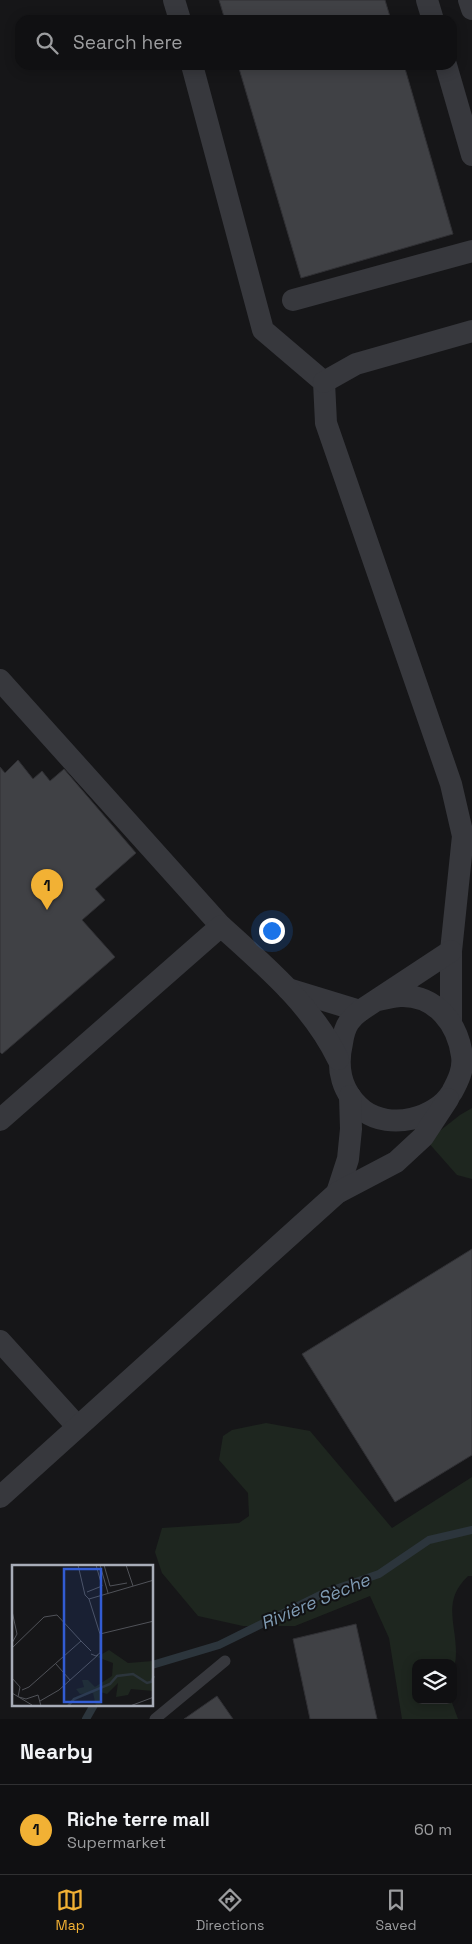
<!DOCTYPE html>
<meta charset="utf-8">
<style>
body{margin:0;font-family:"Space Grotesk",sans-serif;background:#1e1e20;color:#f1f3f6}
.controls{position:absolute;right:15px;bottom:15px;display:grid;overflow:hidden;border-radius:10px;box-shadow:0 2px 12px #0003}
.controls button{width:45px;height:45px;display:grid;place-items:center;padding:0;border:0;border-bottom:1px solid #303032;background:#101012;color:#f1f3f6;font:25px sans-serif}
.you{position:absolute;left:271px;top:930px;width:18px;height:18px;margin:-12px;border:4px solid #fff;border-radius:50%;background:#1a73e8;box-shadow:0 0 0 8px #1a73e833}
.badge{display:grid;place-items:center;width:32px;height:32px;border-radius:50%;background:#f2b134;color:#111;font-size:16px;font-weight:700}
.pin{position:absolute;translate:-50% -41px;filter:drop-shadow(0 1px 2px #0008)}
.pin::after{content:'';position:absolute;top:26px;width:18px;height:15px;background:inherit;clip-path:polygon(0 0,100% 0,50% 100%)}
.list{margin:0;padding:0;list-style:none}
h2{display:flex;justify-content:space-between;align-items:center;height:65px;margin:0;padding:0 20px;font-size:21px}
h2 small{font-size:16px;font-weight:400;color:#9c9d9f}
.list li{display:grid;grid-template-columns:32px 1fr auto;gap:15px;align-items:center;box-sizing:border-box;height:90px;padding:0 20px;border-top:1px solid #303032}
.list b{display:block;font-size:19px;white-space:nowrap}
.list p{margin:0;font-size:16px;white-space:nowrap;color:#9c9d9f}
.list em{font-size:16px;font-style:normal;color:#9c9d9f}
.icon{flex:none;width:28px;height:28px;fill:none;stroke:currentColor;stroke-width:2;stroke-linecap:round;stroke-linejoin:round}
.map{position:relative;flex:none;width:472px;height:1719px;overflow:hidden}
.search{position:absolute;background:#101012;box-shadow:0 2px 12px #0003;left:15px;right:15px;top:15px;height:55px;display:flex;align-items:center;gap:12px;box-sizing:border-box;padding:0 18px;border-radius:15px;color:#9c9d9f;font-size:19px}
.sheet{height:155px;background:#101012}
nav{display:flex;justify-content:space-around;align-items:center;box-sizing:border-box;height:70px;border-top:1px solid #303032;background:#101012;font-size:14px;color:#9c9d9f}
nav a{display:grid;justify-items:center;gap:2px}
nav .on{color:#f2b134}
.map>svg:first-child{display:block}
.green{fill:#1e261f}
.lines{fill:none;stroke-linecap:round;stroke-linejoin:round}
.stream{stroke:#2c353c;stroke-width:8}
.building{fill:#404145;stroke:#303034}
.lane{stroke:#37383d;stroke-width:11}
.street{stroke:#37383d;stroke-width:22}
.labels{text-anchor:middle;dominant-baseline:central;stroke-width:4;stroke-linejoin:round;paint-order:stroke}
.water-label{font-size:18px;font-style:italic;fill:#7f9bb3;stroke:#111113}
.inset-river{fill:none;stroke:#2c353c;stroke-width:2.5}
.inset-road{fill:none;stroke:#505258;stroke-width:1}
.view{fill:#325cd3;fill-opacity:0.15;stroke:#325cd3;stroke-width:2.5}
.inset-edge{fill:none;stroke:#a8adb8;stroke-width:2.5}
</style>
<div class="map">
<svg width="472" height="1719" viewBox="0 0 472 1719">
<rect width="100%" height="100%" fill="#161618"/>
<!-- green -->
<g class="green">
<polygon points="472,1108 472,1179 457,1175 427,1141 460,1115"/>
<path d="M 266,1423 L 310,1431 L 392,1528 L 472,1477 L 472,1576 L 468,1576 C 442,1601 456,1622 456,1653 C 456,1660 454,1668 453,1676 L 453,1663 L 416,1663 L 416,1700 L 451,1700 L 458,1719 L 402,1719 L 389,1638 L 370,1596 L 295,1626 L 243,1626 L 198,1616 L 162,1573 L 155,1552 L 162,1528 L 239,1523 L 249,1516 L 248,1493 L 219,1460 L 223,1436 L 232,1430 Z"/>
</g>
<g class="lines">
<!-- stream -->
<g class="stream">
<polyline points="152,1665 219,1645 324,1593 379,1574 429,1540 472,1530"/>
<polyline points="86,1719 94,1705"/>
</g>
</g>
<!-- building -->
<g class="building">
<polygon points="219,0 385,0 391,20 225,20"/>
<polygon points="238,65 404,65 453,234 301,278"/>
<polygon points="18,760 33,779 42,771 50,781 64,769 136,853 95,889 105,900 82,920 115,957 2,1054 0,1052 0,767 5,773"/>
<polygon points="472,1249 472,1455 395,1502 302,1354"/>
<polygon points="356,1624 377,1719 310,1719 293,1639"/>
<polygon points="217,1696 233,1719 184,1719"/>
</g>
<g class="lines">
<!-- lane -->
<polyline class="lane" points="155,1719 225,1661"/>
<!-- street -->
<g class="street">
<polyline points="174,0 180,20"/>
<polyline points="427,0 433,20"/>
<polyline points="469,0 472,9"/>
<polyline points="192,65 263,330 324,382 326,423 451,784 463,836 451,951 451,1021"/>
<polyline points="446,65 472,155"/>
<polyline points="293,300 472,251"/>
<polyline points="324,382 356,364 472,331"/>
<polyline points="0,680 221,926"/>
<polyline points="288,989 360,1011"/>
<path d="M 378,1000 C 386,999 393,996 401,996 C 436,995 458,1024 462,1056 C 464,1069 458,1081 452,1092 C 436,1119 390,1130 364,1111 C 342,1094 336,1069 342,1043 C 343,1036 345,1028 349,1022 C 352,1018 356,1014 360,1011 L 451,951"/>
<path d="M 0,1120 L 221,926 C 265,966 312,1005 338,1059"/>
<polyline points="337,1193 348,1159 351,1129 350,1096"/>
<polyline points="0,1341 77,1426"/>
<polyline points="0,1497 337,1193 396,1162 423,1137 448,1099"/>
</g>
</g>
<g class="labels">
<!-- water labels -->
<g class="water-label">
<text transform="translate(315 1601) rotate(-23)">Rivière Sèche</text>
</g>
</g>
<!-- overview -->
<g transform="translate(12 1565)">
<rect width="141" height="141" fill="#161618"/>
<path d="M 97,85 L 116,98 L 141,96 L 141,126 L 119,124 L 116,130 L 104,132 L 106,118 L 95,129 L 88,127 L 89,141 L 84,141 L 81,128 L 68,129 L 64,124 L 72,122 L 70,115 L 76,115 L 83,122 L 100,111 L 101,98 L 85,92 Z" fill="#1e261f"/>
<path class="inset-river" d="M 56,141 L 62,134 L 98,119 L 105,111 L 121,109 L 135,118 L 139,117 L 142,111"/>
<path class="inset-road" d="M 66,0 L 73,30 L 77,34 L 88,69 L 88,88 L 84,91 L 79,89M 88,0 L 96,28M 92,0 L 98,21 L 115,18M 114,0 L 121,21M 75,27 L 90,21 L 84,0M 77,34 L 142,15M 0,46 L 5,69 L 0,78M 88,69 L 142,56M 0,83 L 32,52 L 45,50 L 69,76M 44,99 L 58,115M 0,113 L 8,122 L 6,132M 10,125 L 17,122 L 69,76 L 79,86M 0,128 L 20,140M 7,132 L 14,134 L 26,130 L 29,141M 28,136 L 47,125 L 86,90M 118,141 L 142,132"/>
<path class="view" d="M 52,4 L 89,4 L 89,137 L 52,137 Z"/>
<rect width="141" height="141" class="inset-edge"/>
</g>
</svg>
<div class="controls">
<button><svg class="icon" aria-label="layers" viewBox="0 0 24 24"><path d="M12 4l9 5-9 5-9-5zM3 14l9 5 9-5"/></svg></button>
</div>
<div class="you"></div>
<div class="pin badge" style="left:47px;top:910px">1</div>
<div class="search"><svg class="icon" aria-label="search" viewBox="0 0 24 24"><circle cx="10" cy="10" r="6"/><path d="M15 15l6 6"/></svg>Search here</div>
</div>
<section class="sheet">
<h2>Nearby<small></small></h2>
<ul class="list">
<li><span class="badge">1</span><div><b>Riche terre mall</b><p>Supermarket</p></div><em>60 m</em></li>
</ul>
</section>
<nav>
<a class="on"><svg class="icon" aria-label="map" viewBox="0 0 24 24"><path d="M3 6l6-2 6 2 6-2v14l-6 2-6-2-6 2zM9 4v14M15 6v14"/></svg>Map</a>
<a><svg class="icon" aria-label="directions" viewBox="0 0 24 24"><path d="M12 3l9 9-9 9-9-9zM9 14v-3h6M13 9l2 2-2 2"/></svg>Directions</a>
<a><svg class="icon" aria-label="saved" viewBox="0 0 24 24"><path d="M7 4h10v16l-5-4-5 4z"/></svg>Saved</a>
</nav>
